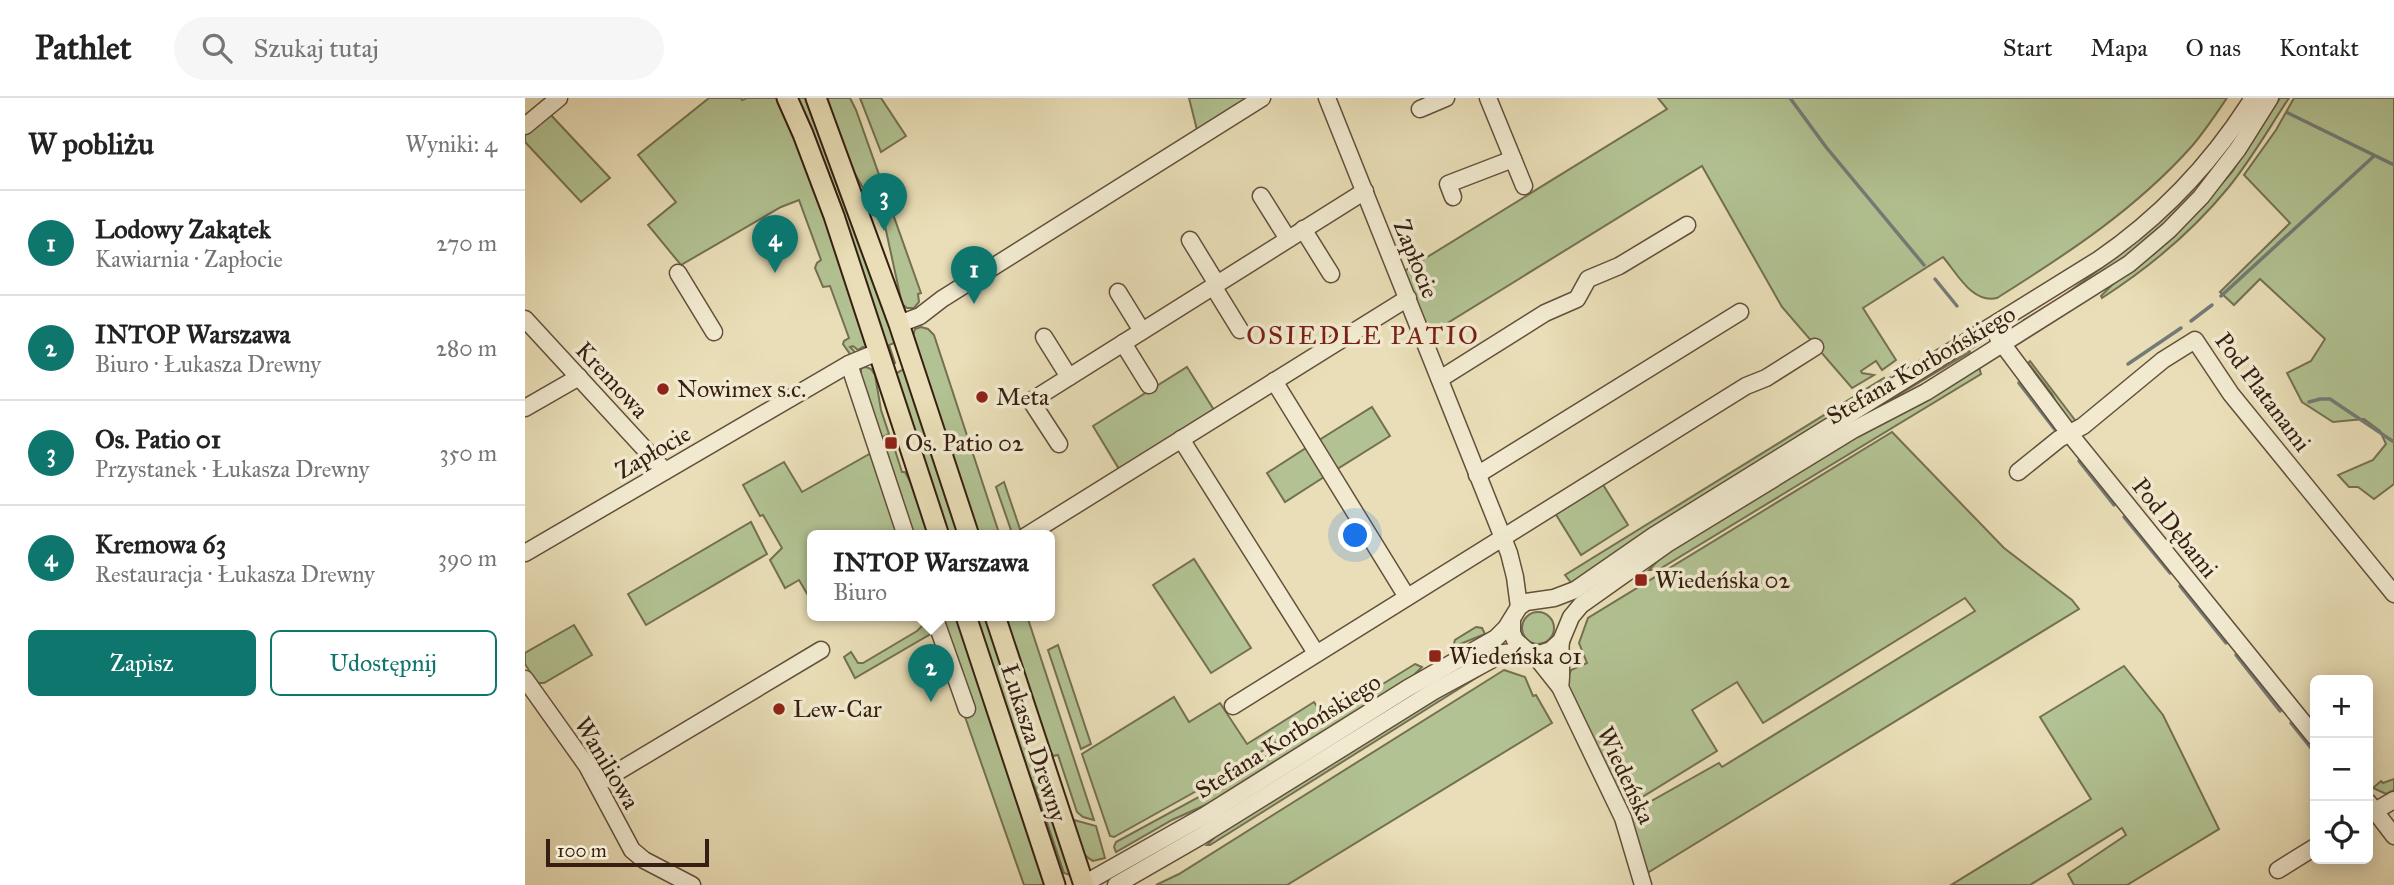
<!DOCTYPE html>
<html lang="pl">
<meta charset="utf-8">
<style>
body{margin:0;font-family:"IM FELL Great Primer",serif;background:#f6f6f6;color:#222}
.controls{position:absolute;right:21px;bottom:21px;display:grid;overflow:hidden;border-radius:10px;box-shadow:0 4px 18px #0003}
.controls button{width:63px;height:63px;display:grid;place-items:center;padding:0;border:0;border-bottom:2px solid #e0e0e0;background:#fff;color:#222;font:35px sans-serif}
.scale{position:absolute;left:21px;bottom:18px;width:163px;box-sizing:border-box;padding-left:7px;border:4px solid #361f12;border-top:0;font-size:19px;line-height:24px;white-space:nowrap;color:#361f12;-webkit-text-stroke:5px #f1ead0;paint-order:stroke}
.you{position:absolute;left:831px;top:438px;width:24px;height:24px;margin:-18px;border:5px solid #fff;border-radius:50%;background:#1a73e8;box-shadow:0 0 0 10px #1a73e833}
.badge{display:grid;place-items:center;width:46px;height:46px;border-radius:50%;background:#0f766e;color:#fff;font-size:23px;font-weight:700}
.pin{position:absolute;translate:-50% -58px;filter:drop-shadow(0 2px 4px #0008)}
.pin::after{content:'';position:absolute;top:37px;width:24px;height:21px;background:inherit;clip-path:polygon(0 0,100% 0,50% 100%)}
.popup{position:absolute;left:282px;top:432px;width:248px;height:91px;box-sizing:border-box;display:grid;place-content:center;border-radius:10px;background:#fff;filter:drop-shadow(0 2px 5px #0005);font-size:23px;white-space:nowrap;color:#767676}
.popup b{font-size:26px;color:#222}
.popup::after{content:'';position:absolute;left:50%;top:100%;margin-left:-14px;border:14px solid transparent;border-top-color:#fff}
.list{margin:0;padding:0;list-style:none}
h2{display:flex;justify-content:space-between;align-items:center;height:91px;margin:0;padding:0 28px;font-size:30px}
h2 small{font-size:23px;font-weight:400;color:#767676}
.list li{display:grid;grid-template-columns:46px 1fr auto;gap:21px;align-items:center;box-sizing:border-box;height:105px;padding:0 28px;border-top:2px solid #e0e0e0}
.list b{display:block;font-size:26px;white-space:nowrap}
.list p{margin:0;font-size:23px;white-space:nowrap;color:#767676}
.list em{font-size:23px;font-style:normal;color:#767676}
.actions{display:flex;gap:14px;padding:21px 28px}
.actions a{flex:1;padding:16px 0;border:2px solid #0f766e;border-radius:10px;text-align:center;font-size:24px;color:#0f766e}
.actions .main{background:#0f766e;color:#fff}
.icon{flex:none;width:38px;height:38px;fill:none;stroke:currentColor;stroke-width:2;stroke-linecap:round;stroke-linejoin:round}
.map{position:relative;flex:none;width:1869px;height:787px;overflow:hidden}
header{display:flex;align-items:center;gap:42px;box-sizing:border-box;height:98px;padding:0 35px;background:#fff;border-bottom:2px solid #e0e0e0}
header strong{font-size:33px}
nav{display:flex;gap:38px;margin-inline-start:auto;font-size:24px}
.search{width:490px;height:63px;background:#f6f6f6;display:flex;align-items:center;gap:18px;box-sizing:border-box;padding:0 24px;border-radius:38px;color:#767676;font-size:26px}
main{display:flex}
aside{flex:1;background:#fff}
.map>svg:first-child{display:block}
.green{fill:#b2c292;stroke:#747052;stroke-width:2}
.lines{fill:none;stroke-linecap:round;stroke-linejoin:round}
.stream{stroke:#747b77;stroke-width:3.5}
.minor-casing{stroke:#634f3b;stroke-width:19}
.major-casing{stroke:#361f12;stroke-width:23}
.minor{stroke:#f1ead0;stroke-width:16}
.major{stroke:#e9deb7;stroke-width:19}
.poi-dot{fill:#8f2418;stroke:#f1ead0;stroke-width:2.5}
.labels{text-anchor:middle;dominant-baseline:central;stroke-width:7;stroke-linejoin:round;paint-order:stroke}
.street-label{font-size:24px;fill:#361f12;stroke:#f1ead0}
.poi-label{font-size:24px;fill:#361f12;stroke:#f1ead0;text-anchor:start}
.neighbourhood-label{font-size:26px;letter-spacing:2px;fill:#7a1f14;stroke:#f1ead0}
</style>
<header>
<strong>Pathlet</strong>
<div class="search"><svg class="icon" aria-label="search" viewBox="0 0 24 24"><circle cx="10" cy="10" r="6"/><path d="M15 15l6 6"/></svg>Szukaj tutaj</div>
<nav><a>Start</a><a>Mapa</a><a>O nas</a><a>Kontakt</a></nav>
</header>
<main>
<aside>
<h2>W pobliżu<small>Wyniki: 4</small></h2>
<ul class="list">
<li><span class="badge">1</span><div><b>Lodowy Zakątek</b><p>Kawiarnia · Zapłocie</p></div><em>270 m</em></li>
<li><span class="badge">2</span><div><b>INTOP Warszawa</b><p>Biuro · Łukasza Drewny</p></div><em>280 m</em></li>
<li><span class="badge">3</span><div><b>Os. Patio 01</b><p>Przystanek · Łukasza Drewny</p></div><em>350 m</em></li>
<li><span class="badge">4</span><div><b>Kremowa 63</b><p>Restauracja · Łukasza Drewny</p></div><em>390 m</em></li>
</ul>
<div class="actions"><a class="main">Zapisz</a><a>Udostępnij</a></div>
</aside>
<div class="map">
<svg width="1869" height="787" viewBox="0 0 1869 787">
<rect width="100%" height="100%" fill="#e9deb7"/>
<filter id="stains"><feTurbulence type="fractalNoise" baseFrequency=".00286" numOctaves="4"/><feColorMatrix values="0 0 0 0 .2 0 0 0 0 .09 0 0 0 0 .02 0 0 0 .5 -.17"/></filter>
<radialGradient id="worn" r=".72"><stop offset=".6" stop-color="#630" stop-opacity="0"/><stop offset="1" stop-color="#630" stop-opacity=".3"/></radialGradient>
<!-- green -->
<g class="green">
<polygon points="184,0 216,0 217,2 222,0 254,0 292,94 342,247 340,250 338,249 333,252 328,248 325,249 331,255 327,259 318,246 319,243 324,240 305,188 298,189 290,170 292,165 296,162 274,102 256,109 156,167 123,127 151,104 113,57"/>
<polygon points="269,0 284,0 372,244 364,247 370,265 365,266"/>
<polygon points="299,0 325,0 331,12 396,195 393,196 394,204 389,210 382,210 377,206 360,128 357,128 349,104 346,104 329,74"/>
<polygon points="335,0 356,0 381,38 356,54"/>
<polygon points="664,0 723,0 672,32"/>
<path d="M 1133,0 L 1702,0 C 1691,16 1680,33 1667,48 C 1611,111 1542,156 1472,200 C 1447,206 1432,175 1418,159 L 1338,210 L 1371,262 L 1357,272 L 1351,263 L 1336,273 L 1337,275 L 1349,277 L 1327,290 L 1257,209 L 1177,68 L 903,237 L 878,174 L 1142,11 Z"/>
<polygon points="1735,0 1713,40 1669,98 1611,153 1501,225 1499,222 1537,199 1595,156"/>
<path d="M 1755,0 L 1764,0 C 1744,30 1726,62 1703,90 C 1667,134 1625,169 1577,200 L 1576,198 L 1592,182 L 1629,156 L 1650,137 L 1681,104 L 1707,74 Z"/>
<polygon points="1769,0 1869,0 1869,386 1849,401 1833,389 1824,389 1813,377 1848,362 1861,346 1855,333 1839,321 1808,324 1777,304 1762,275 1786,263 1800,241 1735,181 1709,207 1695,194 1765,125 1719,77 1751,32"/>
<polygon points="24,15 85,80 56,104 0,44 0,34"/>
<polygon points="396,229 403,231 409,237 475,438 451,438 388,238 390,231"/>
<polygon points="1443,251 1445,254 1145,434"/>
<polygon points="1505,263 1553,326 1541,324 1527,296 1503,265"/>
<polygon points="341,269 346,271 350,277 356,312 364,336 354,341 333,276 336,275 336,270"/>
<polygon points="662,269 689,312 594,371 568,328"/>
<polygon points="1454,269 1456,276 1133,472 1124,472 1138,457 1335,336"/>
<polygon points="379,271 436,438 421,438 368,277"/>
<polygon points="1366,279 1353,292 1048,487 1040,477 1359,280 1360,282"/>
<polygon points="847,309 865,338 809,373 791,344"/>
<polygon points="1367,334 1479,450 1547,502 1554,511 1119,777 1098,710 1112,711 1194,665 1197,669 1450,513 1440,500 1238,625 1212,584 1167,612 1192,653 1114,701 1105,703 1092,699 1041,584 1046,572 1062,565 1054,545 1063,520"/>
<polygon points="363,342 366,350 369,349 377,374 380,374 394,400 407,438 387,438 355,344"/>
<polygon points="781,350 799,379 760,404 742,375"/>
<polygon points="348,354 375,438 287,438 287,504 274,482 260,490 245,462 257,450 238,417 235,418 218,387 259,364 277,394"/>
<polygon points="479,384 496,434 491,437 487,435 471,389"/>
<polygon points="1077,385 1103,427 1056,457 1030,415"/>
<polygon points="226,424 242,456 121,527 103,496"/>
<polygon points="669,461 726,550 686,575 628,487"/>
<circle cx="1013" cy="530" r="16"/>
<polygon points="394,518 404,518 409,534 330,580 319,559 326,554 333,565 338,565 392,533 398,527"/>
<polygon points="415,518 433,518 522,787 499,787 439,616"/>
<polygon points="448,518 463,518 546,775 545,777 539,775 511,692 489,643"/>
<polygon points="478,518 502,518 569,722 558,719 552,714 533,657 528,658 514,629"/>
<polygon points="49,527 67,557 19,585 12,585 0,566 0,555"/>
<polygon points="951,529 957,530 960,536 928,549 930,542"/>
<polygon points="533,547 566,646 556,651 523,552"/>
<polygon points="975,565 685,747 682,747 695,734 902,603"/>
<polygon points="890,566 897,569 881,585 689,703 647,722 591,754 589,749 591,744 685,693"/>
<polygon points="1599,568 1638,617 1694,731 1602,787 1549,787 1543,776 1601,737 1597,730 1505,787 1426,787 1566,701 1515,619"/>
<polygon points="979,572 1000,579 1008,598 1011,597 1027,625 762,787 631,787 654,776"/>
<polygon points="649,599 664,624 695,605 722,646 789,604 797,616 684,686 589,739 585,738 557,656"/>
<polygon points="1869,681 1869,692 1861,696 1848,690 1856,683 1858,685"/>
<path d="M 549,722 L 571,728 L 580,760 L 568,763 C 551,754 552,739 549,722 Z"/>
</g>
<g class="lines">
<!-- stream -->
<g class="stream">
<polyline points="1265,0 1301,49 1399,167"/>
<polyline points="1763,15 1869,67"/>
<polyline points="1410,181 1432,208"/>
<polyline points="1696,198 1849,58"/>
<polyline points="1666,223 1687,207"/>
<polyline points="1603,266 1656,230"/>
<polyline points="1494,285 1531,333"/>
<polyline points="1784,304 1795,301 1805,301 1869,344"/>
<polyline points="1554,363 1589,407"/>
<polyline points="1599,419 1645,475"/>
<polyline points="1655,488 1701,545"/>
<polyline points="1711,557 1755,613"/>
<polyline points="1766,625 1790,655"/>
</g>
<defs>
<g id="minor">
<polyline points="802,0 984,455 990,479 994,509"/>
<polyline points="963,0 999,88"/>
<polyline points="895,11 921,0"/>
<polyline points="0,28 34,0"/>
<polyline points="736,98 763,141"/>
<polyline points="928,99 923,86 988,61"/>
<polyline points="778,131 806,176"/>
<polyline points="665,142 692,186"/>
<polyline points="153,175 189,234"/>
<polyline points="688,188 715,232"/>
<polyline points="593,194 617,233"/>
<polyline points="0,221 140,373"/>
<polyline points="374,226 395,218 417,201 737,0"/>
<polyline points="519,239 544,279"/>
<polyline points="1473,240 1544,335 1790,639"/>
<polyline points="598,245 624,287"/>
<polyline points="324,266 381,438"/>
<polyline points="915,281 1020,215 1052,201 1063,181 1094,168 1162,127"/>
<polyline points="749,283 882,499"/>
<polyline points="0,310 54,279"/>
<polyline points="656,341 791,555"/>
<polyline points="534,346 506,303 840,93"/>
<polyline points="1493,374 1534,341 1558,328 1638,262 1670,242 1706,296 1869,496"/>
<polyline points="952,377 1215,214"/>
<polyline points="501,438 883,200"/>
<polyline points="0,455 324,266 353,254"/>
<polyline points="409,518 442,611"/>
<polyline points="987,521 987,535 990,542 1001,552 1008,555 1035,589 1098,720 1118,787"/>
<polyline points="0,581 62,668 107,752 119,762 167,787"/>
<path d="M 1035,589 C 1038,572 1034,559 1036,543"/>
<polyline points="708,608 1221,288 1241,280 1290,249"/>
<polyline points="72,686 296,552"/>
<polyline points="1843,704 1869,738"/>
<polyline points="1843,717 1869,702"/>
<polyline points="1753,772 1790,749"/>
<path d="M 557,787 L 679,718 L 883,590 L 971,540 L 981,530 L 994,509 L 1001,504 L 1029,500 L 1050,492 L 1128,438 L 1573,162 C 1636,119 1687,65 1728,0"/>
<polyline points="591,787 676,738 909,593 979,555 997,553 1014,556 1026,552 1036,543 1046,519 1056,507 1142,446 1328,332 1401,294 1604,166 1644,132 1676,99 1713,51 1745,0"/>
</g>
<g id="major">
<polyline points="262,0 278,36 309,118 414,438"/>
<polyline points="291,0 374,226 444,438"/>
<polyline points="441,518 530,787"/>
<polyline points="470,518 559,787"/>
</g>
</defs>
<!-- minor casing -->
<use href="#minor" class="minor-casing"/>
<!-- major casing -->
<use href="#major" class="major-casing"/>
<!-- minor -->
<use href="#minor" class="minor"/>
<!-- major -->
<use href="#major" class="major"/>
</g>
<!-- markers -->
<g class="poi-dot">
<circle cx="138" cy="291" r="7"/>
<circle cx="457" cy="299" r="7"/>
<rect x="359" y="338" width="14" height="14" rx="3.5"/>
<rect x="1109" y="475" width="14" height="14" rx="3.5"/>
<rect x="903" y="551" width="14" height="14" rx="3.5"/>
<circle cx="254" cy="611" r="7"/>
</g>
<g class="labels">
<!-- street labels -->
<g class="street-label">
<text transform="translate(891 161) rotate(68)">Zapłocie</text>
<text transform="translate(1396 267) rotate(-30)">Stefana Korbońskiego</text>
<text transform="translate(87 282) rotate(47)">Kremowa</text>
<text transform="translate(1738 294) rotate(53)">Pod Platanami</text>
<text transform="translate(128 354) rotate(-30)">Zapłocie</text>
<text transform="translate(1650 430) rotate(51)">Pod Dębami</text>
<text transform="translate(763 638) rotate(-32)">Stefana Korbońskiego</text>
<text transform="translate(509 645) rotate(72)">Łukasza Drewny</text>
<text transform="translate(82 665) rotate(59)">Waniliowa</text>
<text transform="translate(1101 677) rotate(65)">Wiedeńska</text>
</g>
<!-- poi labels -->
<g class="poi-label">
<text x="152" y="291">Nowimex s.c.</text>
<text x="471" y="299">Meta</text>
<text x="380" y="345">Os. Patio 02</text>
<text x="1130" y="482">Wiedeńska 02</text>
<text x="924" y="558">Wiedeńska 01</text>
<text x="268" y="611">Lew-Car</text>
</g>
<!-- neighbourhood labels -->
<g class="neighbourhood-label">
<text x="838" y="237">OSIEDLE PATIO</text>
</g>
</g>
<rect width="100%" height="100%" filter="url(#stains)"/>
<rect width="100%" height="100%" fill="url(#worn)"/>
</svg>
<div class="controls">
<button>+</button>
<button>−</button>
<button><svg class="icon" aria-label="locate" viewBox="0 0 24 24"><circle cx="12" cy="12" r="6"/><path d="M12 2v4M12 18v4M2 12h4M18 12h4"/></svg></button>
</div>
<div class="scale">100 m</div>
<div class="you"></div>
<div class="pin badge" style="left:449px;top:206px">1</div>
<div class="pin badge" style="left:406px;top:604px">2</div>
<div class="popup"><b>INTOP Warszawa</b>Biuro</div>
<div class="pin badge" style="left:359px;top:133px">3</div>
<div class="pin badge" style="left:250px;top:175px">4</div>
</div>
</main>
